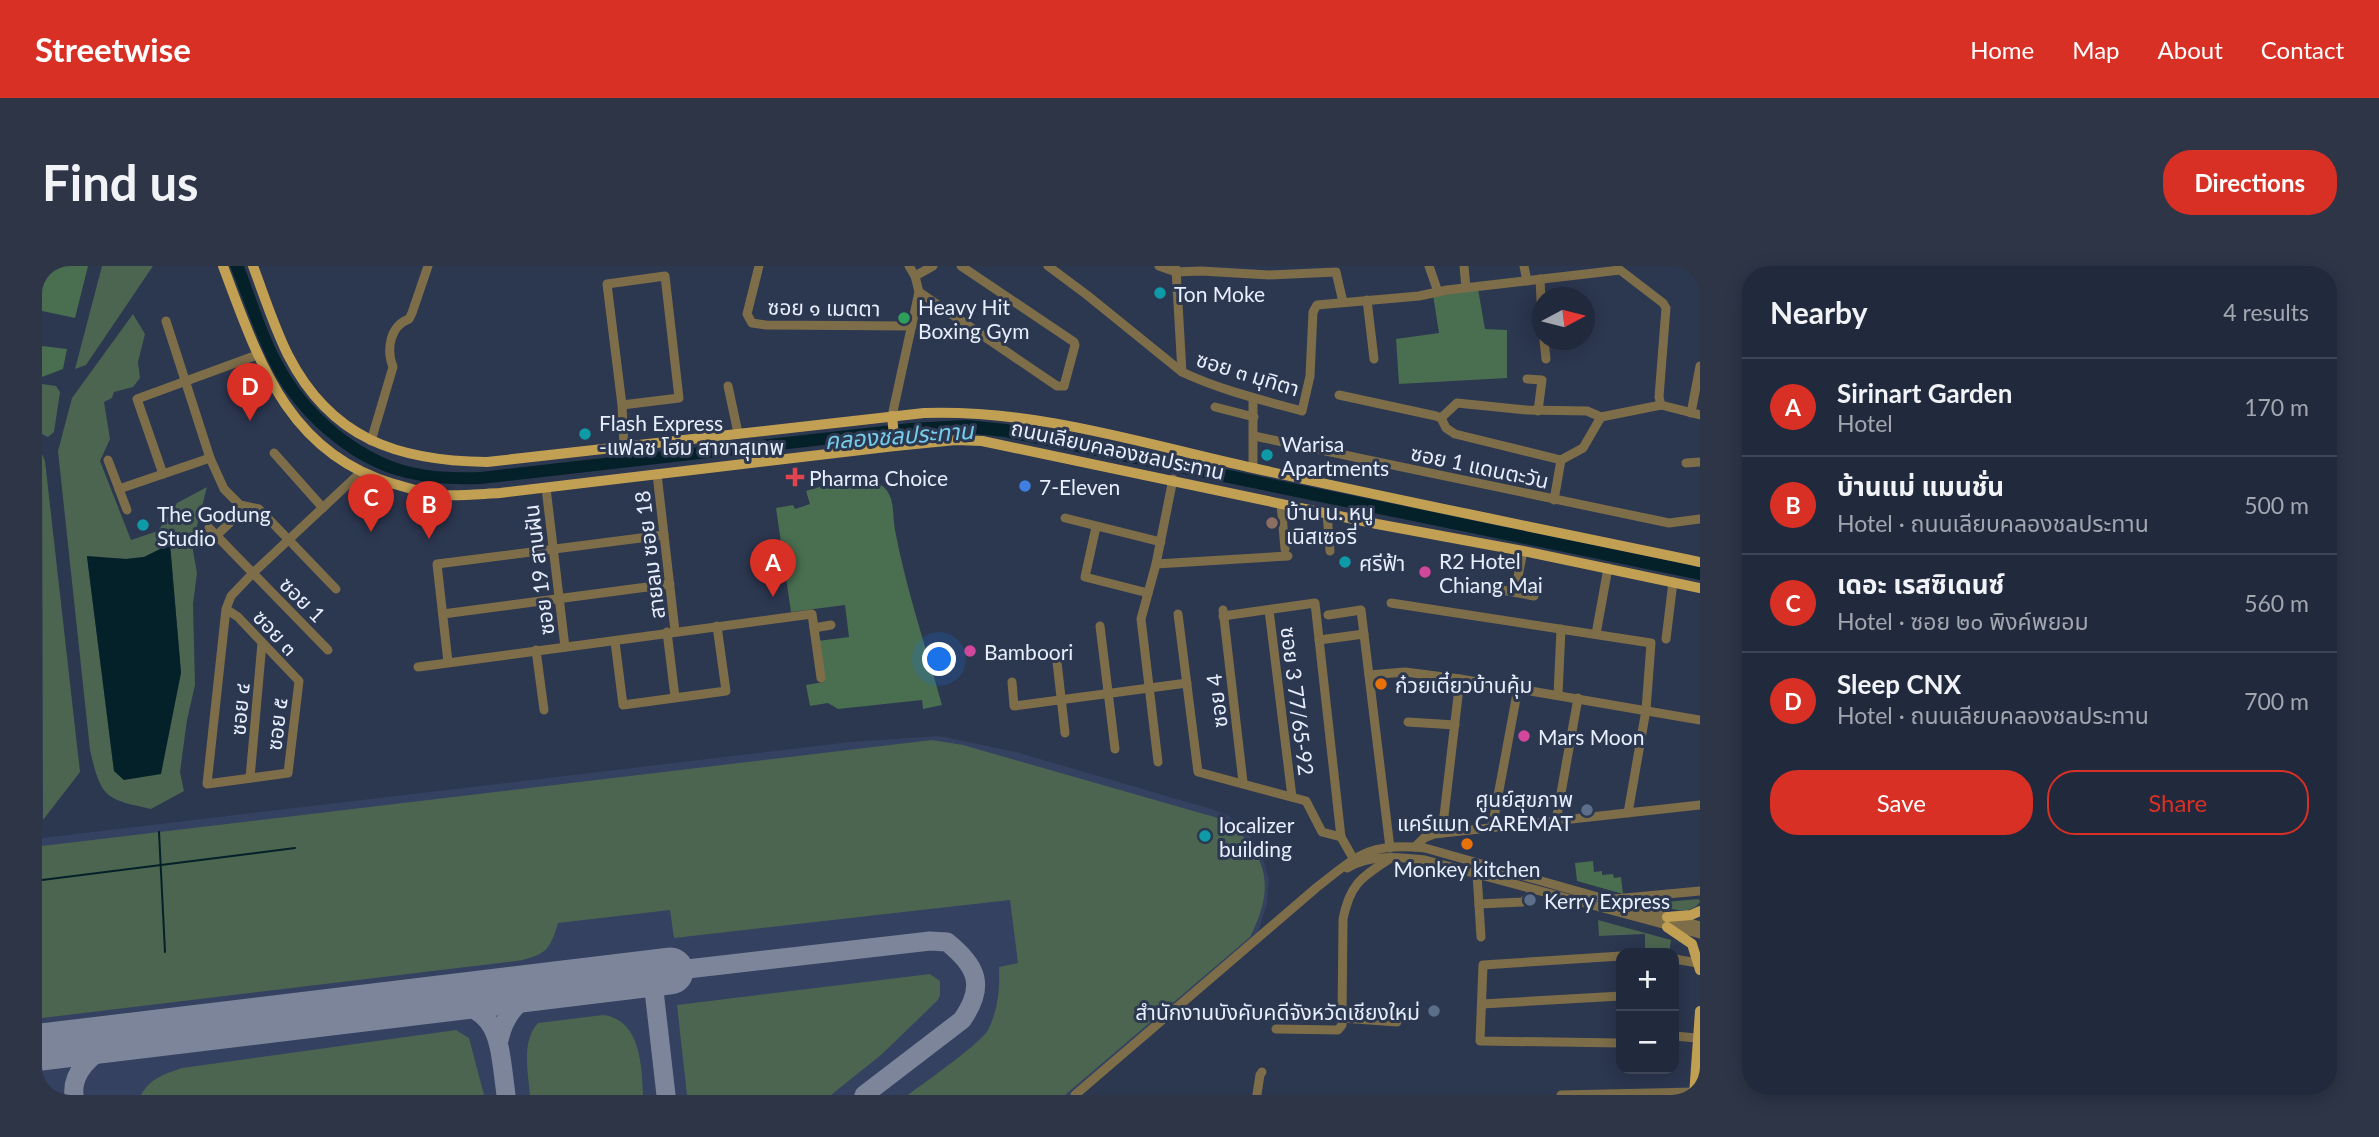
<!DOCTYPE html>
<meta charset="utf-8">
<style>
body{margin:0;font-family:Lato,"Noto Sans Thai",sans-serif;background:#2d3547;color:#f1f3f6}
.controls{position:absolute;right:21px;bottom:21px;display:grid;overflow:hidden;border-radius:14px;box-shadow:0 4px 18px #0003}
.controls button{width:63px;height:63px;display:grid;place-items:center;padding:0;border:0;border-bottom:2px solid #3e4556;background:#21293c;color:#f1f3f6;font:35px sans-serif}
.compass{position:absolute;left:1490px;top:21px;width:63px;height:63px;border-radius:50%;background:#21293c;box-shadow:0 4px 18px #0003;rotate:83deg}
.you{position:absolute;left:898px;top:394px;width:24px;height:24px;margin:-18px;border:5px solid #fff;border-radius:50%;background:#1a73e8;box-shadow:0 0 0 10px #1a73e833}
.badge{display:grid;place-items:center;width:46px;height:46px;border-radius:50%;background:#d93025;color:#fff;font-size:23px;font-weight:700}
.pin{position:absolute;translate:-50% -58px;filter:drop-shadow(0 2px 4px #0008)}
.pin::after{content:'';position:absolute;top:37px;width:24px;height:21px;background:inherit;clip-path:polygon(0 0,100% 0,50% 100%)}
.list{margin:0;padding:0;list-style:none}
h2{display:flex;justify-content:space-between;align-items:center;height:91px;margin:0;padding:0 28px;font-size:30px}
h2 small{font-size:23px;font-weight:400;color:#a2a6af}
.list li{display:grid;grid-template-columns:46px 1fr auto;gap:21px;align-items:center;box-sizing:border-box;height:98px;padding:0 28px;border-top:2px solid #3e4556}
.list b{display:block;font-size:26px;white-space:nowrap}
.list p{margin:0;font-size:23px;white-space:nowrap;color:#a2a6af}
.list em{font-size:23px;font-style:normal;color:#a2a6af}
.actions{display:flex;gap:14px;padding:21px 28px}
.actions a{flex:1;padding:16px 0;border:2px solid #d93025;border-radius:28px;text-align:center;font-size:24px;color:#d93025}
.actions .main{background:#d93025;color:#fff}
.map{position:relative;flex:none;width:1658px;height:829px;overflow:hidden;border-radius:28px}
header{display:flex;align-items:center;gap:42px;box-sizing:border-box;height:98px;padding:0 35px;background:#d93025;color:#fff}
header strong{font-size:33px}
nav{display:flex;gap:38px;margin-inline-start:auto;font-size:24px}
.intro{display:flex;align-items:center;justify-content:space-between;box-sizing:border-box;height:168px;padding:0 42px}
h1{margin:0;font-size:49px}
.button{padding:18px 32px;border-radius:28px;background:#d93025;color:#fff;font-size:24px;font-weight:700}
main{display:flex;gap:42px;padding:0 42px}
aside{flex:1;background:#21293c;border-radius:28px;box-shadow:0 4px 18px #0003}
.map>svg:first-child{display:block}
.built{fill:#344160}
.green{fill:#4b6550;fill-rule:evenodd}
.forest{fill:#496e50}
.water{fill:#042129}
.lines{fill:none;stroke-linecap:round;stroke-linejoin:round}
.stream{stroke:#042129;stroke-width:2}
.taxiway{stroke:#7c859a;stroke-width:19}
.runway{stroke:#7c859a;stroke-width:47}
.minor{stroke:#7d6d49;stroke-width:9}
.major{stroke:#c2a053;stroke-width:10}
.culture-dot{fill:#0f9aa8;stroke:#2c3750;stroke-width:2.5}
.leisure-dot{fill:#2e9e5b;stroke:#2c3750;stroke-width:2.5}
.health-dot{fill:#e0444e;stroke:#2c3750;stroke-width:2.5}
.shop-dot{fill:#3f7fe0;stroke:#2c3750;stroke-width:2.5}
.education-dot{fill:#8d6e63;stroke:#2c3750;stroke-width:2.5}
.hotel-dot{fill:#d1479c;stroke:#2c3750;stroke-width:2.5}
.food-dot{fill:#e8710a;stroke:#2c3750;stroke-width:2.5}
.service-dot{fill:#5c6f8a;stroke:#2c3750;stroke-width:2.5}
.labels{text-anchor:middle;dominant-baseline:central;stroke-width:6;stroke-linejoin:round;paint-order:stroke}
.poi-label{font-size:21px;fill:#e7eefe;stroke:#2c3750;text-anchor:start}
.street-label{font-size:21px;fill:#e7eefe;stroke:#2c3750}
.water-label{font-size:23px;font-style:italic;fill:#76cde8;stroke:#2c3750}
</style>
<header>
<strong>Streetwise</strong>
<nav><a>Home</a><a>Map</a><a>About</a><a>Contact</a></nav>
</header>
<div class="intro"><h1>Find us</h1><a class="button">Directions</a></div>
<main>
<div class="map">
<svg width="1658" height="829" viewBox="0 0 1658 829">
<rect width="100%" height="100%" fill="#2c3750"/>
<!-- built -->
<polygon class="built" points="897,470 974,486 1169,543 1187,550 1205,566 1219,585 1227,614 1225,638 1216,666 1028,829 0,829 0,572 808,476"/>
<!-- green -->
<g class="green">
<polygon points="60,0 111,0 44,99 33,103"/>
<path d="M 91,48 L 103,68 L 96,96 L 98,112 L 91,121 L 72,126 L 70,132 L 62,136 L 68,173 L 58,195 L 89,274 L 116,265 L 135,237 L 165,221 L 150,279 L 155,307 L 151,338 L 153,419 L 145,454 L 138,506 L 142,525 L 109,543 C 63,533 59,532 48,484 L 16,185 L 30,132 ZM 128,279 L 139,407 L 82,514 L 72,505 L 45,291 L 84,293 L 102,291 Z"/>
<polygon points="0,118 14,120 18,126 12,166 6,171 0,168"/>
<polygon points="0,188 3,195 38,506 1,554"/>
<path d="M 890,474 L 921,479 L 1183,554 C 1226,588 1234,621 1208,671 L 1023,829 L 866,829 C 882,817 939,777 946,764 C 956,744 958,723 957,701 L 976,697 L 968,634 L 632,672 L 628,644 L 516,657 C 508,684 504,689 475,695 L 0,752 L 0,580 Z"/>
<path d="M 1657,633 L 1658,636 C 1646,652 1626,641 1611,637 Z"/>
<polygon points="1556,654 1629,674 1627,687 1603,686 1603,668 1557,670"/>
<polygon points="888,708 898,715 898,729 896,734 839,789 789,829 645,829 635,739"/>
<path d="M 561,749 C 598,753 600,799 601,829 L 488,829 C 486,806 479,776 496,757 Z"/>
<path d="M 414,764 L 427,772 L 442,829 L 99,829 C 108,812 123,808 140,802 Z"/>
</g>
<!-- forest -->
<g class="forest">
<polygon points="0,0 46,0 33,52 0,45"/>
<polygon points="1436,23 1443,63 1465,64 1465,112 1357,118 1354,73 1397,67 1391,29"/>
<polygon points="0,80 25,83 21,103 0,111"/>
<path d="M 810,211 L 824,222 L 839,219 C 854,229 850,249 853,264 C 864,323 884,381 900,439 L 881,443 L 880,434 L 796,443 L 786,437 L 768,440 L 764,419 L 782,416 L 776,375 L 807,371 L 803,339 L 749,346 L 734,242 L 751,239 L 753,243 L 768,238 L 764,225 Z"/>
<polygon points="1551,595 1552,606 1560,605 1560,609 1571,608 1572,612 1579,611 1581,628 1535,615 1533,597"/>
</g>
<!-- water -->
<g class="water">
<path d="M 188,0 L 202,0 C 214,31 224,65 240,95 C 265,143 316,188 369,201 C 392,206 415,207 438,206 L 868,157 L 925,154 L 964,158 L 1658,301 L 1658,314 L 962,171 L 925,167 L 869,169 L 439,218 C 407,219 375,217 344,206 C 297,188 250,145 228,99 C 213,68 201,33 188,0 Z"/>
<polygon points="128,278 139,407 119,508 82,514 72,505 45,290 84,293 102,291"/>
</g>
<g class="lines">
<!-- stream -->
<g class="stream">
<polyline points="117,566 123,686"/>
<polyline points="0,614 253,582"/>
</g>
<!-- taxiway -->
<g class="taxiway">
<path d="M 628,705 L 888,675 L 905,676 C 935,700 944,720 920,754 L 822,829"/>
<polyline points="610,707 624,829"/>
<path d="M 389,734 C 459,738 456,769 464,829"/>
<path d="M 457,774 C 464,742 482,729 512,719"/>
<path d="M 32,829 C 29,803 55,786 73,772"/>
</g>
<!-- runway -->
<polyline class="runway" points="0,781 628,705"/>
<!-- minor -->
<g class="minor">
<polyline points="717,0 705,48 710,57 724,59 870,60"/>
<path d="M 1006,0 L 1045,29 L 1140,106 C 1178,124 1220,134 1260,145 L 1268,110 L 1271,46 L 1275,39 L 1377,30 L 1405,24 L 1578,4 L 1621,37 L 1624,42 L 1617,131 L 1619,139 L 1658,149"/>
<polyline points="1117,0 1134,6 1159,5 1227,9 1294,6 1301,36"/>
<polyline points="1387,0 1396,26"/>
<polyline points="1422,0 1424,22"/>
<polyline points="1482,0 1485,15"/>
<polyline points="1134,3 1140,106"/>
<polyline points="873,10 891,0"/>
<polyline points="1498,13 1500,54"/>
<polyline points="877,26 1015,120 1022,120 1033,79 1032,76 919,0"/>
<polyline points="1325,34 1332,93"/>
<polyline points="124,55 168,192 182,223 198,239 217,243 294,323"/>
<polyline points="1502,74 1504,93"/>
<polyline points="1485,113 1500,114 1496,145"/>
<polyline points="686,120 696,167"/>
<polyline points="1297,129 1394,150 1399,152 1404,162 1413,168 1519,194 1541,182 1559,151"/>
<polyline points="1211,132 1211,202"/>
<polyline points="580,139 637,132 623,10 565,18 580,139 582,180"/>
<polyline points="1173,141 1212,151"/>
<polyline points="1649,147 1658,100"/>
<polyline points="850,150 877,26 873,10 867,0"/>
<polyline points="1399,152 1415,137 1485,144 1545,145 1559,151 1619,139"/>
<polyline points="1212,170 1627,257 1658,253"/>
<path d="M 329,175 L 351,101 C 344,83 348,60 367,53 L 370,47 L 386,0"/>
<polyline points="232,187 281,242"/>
<polyline points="66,194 85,244"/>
<polyline points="1644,197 1658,196"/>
<polyline points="121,208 95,133 215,89"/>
<polyline points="615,208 633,365"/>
<polyline points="504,222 523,381"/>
<polyline points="77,223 168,192"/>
<polyline points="1512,234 1519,194"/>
<polyline points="1239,238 1243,283"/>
<polyline points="1285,247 1288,285"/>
<polyline points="1023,252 1119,276"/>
<polyline points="1054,261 1043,311 1106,327"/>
<polyline points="167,262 286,384"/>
<polyline points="174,270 204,241"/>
<polyline points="1114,298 1246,290"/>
<polyline points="1449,322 1492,330"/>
<polyline points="1473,326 1481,285"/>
<polyline points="1349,337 1609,377 1604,444 1586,547"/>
<polyline points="184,343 196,351 257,415 246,507 165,518 184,343 189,330 211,307 319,206"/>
<polyline points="1181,344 1201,516"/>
<polyline points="1227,344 1250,531"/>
<polyline points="401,348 628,318"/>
<polyline points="1136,348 1156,506 1264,535 1280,566 1299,571"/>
<polyline points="1286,349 1319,344 1348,582"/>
<polyline points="1181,350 1273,337 1299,571 1311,592"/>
<polyline points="1058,360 1073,483"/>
<polyline points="772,362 789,359"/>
<polyline points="625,366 633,431"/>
<polyline points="1554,368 1566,302"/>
<polyline points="1624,373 1631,316"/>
<polyline points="1277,374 1322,368"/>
<polyline points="573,376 581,439 684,425 675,360"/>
<polyline points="494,384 502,444"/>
<polyline points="1014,387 1023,467"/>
<polyline points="406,396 395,298 622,269"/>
<polyline points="376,401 770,348 779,412"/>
<polyline points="1327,409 1363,406 1418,413 1658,454"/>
<polyline points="970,416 972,440 1145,417"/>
<polyline points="1516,429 1519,363"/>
<polyline points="1366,456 1413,459"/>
<polyline points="1116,496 1099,353 1114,298 1131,213"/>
<polyline points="208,512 220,377"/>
<polyline points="1514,555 1536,432"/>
<polyline points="1450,562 1476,422"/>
<polyline points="1400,567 1418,413"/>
<polyline points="1373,581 1382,572 1392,568 1658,539"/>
<path d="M 1349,592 C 1320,611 1308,617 1301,653 L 1300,752 L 1355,756"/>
<path d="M 1305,602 C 1329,588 1357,591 1383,594 L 1658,668"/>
<polyline points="1435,608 1439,671"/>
<polyline points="1572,633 1658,625"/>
<polyline points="1437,638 1481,636 1493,624"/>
<polyline points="1579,690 1441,699 1438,775 1579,777"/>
<polyline points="1632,693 1656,697"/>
<polyline points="1440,738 1579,730"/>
<polyline points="1234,763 1296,764 1300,759 1300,752"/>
<polyline points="1632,770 1655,772"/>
<polyline points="1215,828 1218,809 1220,806"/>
<path d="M 1033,829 L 1274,622 C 1315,590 1326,576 1383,582 L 1658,660"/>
<polyline points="1519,829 1652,826"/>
</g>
<!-- major -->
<g class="major">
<path d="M 181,0 C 216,93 245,187 352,218 C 367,222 383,228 399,229 C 418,230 438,228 458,227 L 853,180 L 914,174 L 940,175 L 1335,258 L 1481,285 L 1658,322"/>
<path d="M 211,0 C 222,29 232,61 246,89 C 289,173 356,195 445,196 L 882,147 C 994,143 1102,178 1211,202 C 1360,235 1509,265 1658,296"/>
<polyline points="850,150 853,180"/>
<polyline points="1625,651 1649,649 1658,645"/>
<polyline points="1625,661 1650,678 1658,704"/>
<polyline points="1652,829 1658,745"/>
</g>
</g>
<!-- markers -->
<g class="culture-dot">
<circle cx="1118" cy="27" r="7"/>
<circle cx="543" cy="168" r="7"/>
<circle cx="1225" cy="189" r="7"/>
<circle cx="101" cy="259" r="7"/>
<circle cx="1303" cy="296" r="7"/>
<circle cx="1163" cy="570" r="7"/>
</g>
<circle class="leisure-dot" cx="862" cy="52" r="7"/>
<path class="health-dot" d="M749.5 200.5h7v7h7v7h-7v7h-7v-7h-7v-7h7z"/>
<circle class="shop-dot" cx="983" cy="220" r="7"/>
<circle class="education-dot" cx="1230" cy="257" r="7"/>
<g class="hotel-dot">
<circle cx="1383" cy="306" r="7"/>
<circle cx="928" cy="385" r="7"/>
<circle cx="1482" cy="470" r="7"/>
</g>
<g class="food-dot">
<circle cx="1339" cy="418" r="7"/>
<circle cx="1425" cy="578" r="7"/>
</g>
<g class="service-dot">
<circle cx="1545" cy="544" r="7"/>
<circle cx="1488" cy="634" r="7"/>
<circle cx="1392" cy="745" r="7"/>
</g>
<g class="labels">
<!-- poi labels -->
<g class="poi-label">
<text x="1132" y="27">Ton Moke</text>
<text x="876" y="40">Heavy Hit<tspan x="876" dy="24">Boxing Gym</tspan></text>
<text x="557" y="156">Flash Express<tspan x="557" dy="24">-แฟลช โฮม สาขาสุเทพ</tspan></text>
<text x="1239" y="177">Warisa<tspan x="1239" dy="24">Apartments</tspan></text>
<text x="767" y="211">Pharma Choice</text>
<text x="997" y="220">7-Eleven</text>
<text x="1244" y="245">บ้าน น. หนู<tspan x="1244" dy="24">เนิสเซอรี่</tspan></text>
<text x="115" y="247">The Godung<tspan x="115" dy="24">Studio</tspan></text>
<text x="1397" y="294">R2 Hotel<tspan x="1397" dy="24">Chiang Mai</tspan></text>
<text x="1317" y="296">ศรีฟ้า</text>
<text x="942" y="385">Bamboori</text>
<text x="1353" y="418">ก๋วยเตี๋ยวบ้านคุ้ม</text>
<text x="1496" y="470">Mars Moon</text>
<text x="1531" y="532" text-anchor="end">ศูนย์สุขภาพ<tspan x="1531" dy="24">แคร์แมท CAREMAT</tspan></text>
<text x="1177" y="558">localizer<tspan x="1177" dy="24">building</tspan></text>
<text x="1425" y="602" text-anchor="middle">Monkey kitchen</text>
<text x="1502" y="634">Kerry Express</text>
<text x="1378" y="745" text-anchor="end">สำนักงานบังคับคดีจังหวัดเชียงใหม่</text>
</g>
<!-- street labels -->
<g class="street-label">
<text transform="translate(782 41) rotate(1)">ซอย ๑ เมตตา</text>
<text transform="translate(1206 107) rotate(17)">ซอย ๓ มุทิตา</text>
<text transform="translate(1076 183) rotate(12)">ถนนเลียบคลองชลประทาน</text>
<text transform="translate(1438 200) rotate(12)">ซอย 1 แดนตะวัน</text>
<text transform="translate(607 289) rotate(-97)">สายลม ซอย 18</text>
<text transform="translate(496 304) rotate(-97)">ซอย 19 สานฝัน</text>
<text transform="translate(261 333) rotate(45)">ซอย 1</text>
<text transform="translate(234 366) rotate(47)">ซอย ๓</text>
<text transform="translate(1174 435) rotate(-97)">ซอย 4</text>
<text transform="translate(1256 435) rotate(83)">ซอย 3 77/65-92</text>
<text transform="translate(197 443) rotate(-85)">ซอย ๔</text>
<text transform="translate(234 458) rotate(-83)">ซอย ๕</text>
</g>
<!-- water labels -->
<g class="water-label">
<text transform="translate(857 169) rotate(-4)">คลองชลประทาน</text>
</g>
</g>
</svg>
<div class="controls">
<button>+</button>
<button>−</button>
</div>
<svg class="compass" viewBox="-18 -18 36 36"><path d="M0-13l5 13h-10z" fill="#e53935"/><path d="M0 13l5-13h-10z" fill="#a2a6af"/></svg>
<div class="you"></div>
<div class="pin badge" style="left:731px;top:331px">A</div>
<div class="pin badge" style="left:387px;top:273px">B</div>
<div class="pin badge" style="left:329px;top:266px">C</div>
<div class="pin badge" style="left:208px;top:155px">D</div>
</div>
<aside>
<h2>Nearby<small>4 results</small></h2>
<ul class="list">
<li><span class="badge">A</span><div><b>Sirinart Garden</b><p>Hotel</p></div><em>170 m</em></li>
<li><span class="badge">B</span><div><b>บ้านแม่ แมนชั่น</b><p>Hotel · ถนนเลียบคลองชลประทาน</p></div><em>500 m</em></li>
<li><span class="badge">C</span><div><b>เดอะ เรสซิเดนซ์</b><p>Hotel · ซอย ๒๐ พิงค์พยอม</p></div><em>560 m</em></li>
<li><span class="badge">D</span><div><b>Sleep CNX</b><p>Hotel · ถนนเลียบคลองชลประทาน</p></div><em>700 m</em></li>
</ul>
<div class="actions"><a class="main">Save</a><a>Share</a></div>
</aside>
</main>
